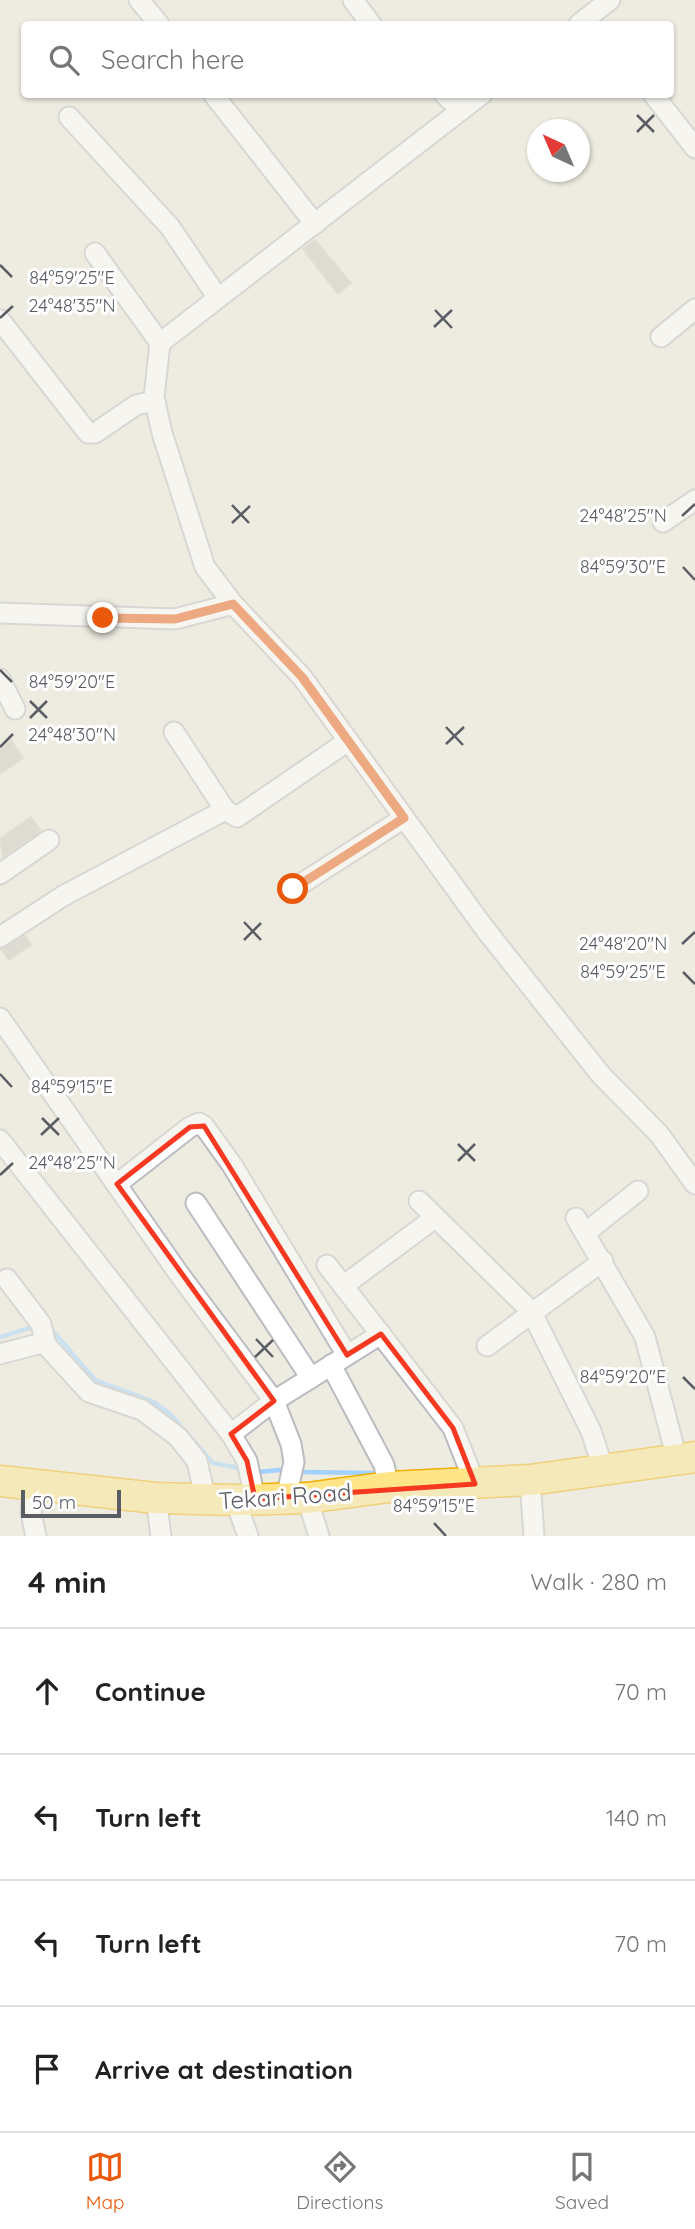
<!DOCTYPE html>
<meta charset="utf-8">
<style>
body{margin:0;font-family:Quicksand,sans-serif;background:#f6f6f6;color:#222}
.compass{position:absolute;left:527px;top:119px;width:63px;height:63px;border-radius:50%;background:#fff;box-shadow:0 2px 5px #0004;rotate:316deg}
.scale{position:absolute;left:21px;bottom:18px;width:100px;box-sizing:border-box;padding-left:7px;border:4px solid #5a5e64;border-top:0;font-size:19px;line-height:24px;white-space:nowrap;color:#5a5e64;-webkit-text-stroke:5px #fff;paint-order:stroke}
.stop{position:absolute;width:21px;height:21px;margin:-16px;border:5px solid #ea580c;border-radius:50%;background:#fff}
.stop.end{background:#ea580c;border-color:#fff;box-shadow:0 2px 7px #0008}
.list{margin:0;padding:0;list-style:none}
h2{display:flex;justify-content:space-between;align-items:center;height:91px;margin:0;padding:0 28px;font-size:30px}
h2 small{font-size:23px;font-weight:400;color:#767676}
.list li{display:grid;grid-template-columns:46px 1fr auto;gap:21px;align-items:center;box-sizing:border-box;height:126px;padding:0 28px;border-top:2px solid #e0e0e0}
.list b{display:block;font-size:26px;white-space:nowrap}
.list em{font-size:23px;font-style:normal;color:#767676}
.icon{flex:none;width:38px;height:38px;fill:none;stroke:currentColor;stroke-width:2;stroke-linecap:round;stroke-linejoin:round}
.map{position:relative;flex:none;width:695px;height:1536px;overflow:hidden}
.search{position:absolute;background:#fff;box-shadow:0 2px 5px #0004;left:21px;right:21px;top:21px;height:77px;display:flex;align-items:center;gap:18px;box-sizing:border-box;padding:0 24px;border-radius:7px;color:#767676;font-size:26px}
.sheet{height:595px;background:#fff}
nav{display:flex;justify-content:space-around;align-items:center;box-sizing:border-box;height:98px;border-top:2px solid #e0e0e0;background:#fff;font-size:19px;color:#767676}
nav a{display:grid;justify-items:center;gap:4px}
nav .on{color:#ea580c}
.map>svg:first-child{display:block}
.lines{fill:none;stroke-linecap:round;stroke-linejoin:round}
.stream{stroke:#a1d2ff;stroke-width:4.5}
.building{fill:#c9c6bf;stroke:#d3cebf;stroke-width:2}
.minor-casing{stroke:#babcc2;stroke-width:23}
.highway-casing{stroke:#f0ae00;stroke-width:33}
.minor{stroke:#fff;stroke-width:19}
.highway{stroke:#ffe588;stroke-width:30}
.route{stroke:#ea580c;stroke-width:9}
.marked{fill:none;stroke:#f63920;stroke-width:5;stroke-linejoin:round}
.ticks{fill:none;stroke:#5a5e64;stroke-width:2.5}
.labels{text-anchor:middle;dominant-baseline:central;stroke-width:6;stroke-linejoin:round;paint-order:stroke}
.street-label{font-size:24px;fill:#5a5e64;stroke:#fff}
.ticks-label{font-size:18px;text-anchor:middle;fill:#5a5e64;stroke:#fff;stroke-width:6;stroke-linejoin:round;paint-order:stroke}
</style>
<div class="map">
<svg width="695" height="1536" viewBox="0 0 695 1536">
<rect width="100%" height="100%" fill="#eeece1"/>
<g class="lines">
<!-- stream -->
<g class="stream">
<polyline points="47,1324 95,1380 154,1402 170,1414 213,1463 239,1468"/>
<polyline points="0,1337 36,1326"/>
<polyline points="258,1472 280,1470"/>
<polyline points="299,1472 377,1473"/>
<polyline points="492,1496 518,1495"/>
</g>
</g>
<!-- building -->
<g class="building">
<polygon points="315,240 351,283 338,294 303,249"/>
<polygon points="11,740 23,758 0,774 0,748"/>
<polygon points="31,817 41,831 3,857 0,839"/>
<polygon points="25,935 31,945 9,960 1,949"/>
</g>
<g class="lines">
<defs>
<g id="minor">
<polyline points="139,0 159,24"/>
<polyline points="353,0 371,24"/>
<polyline points="579,24 610,0"/>
<polyline points="213,94 315,224"/>
<polyline points="444,94 461,110"/>
<polyline points="653,94 695,148"/>
<polyline points="69,117 170,227 218,298"/>
<polyline points="95,253 160,343 482,94"/>
<polyline points="0,320 88,433 95,433 136,405 155,401"/>
<polyline points="661,337 695,309"/>
<polyline points="160,343 154,397 162,433 205,567 233,604 302,677 485,929 601,1075 659,1134 695,1184"/>
<polyline points="663,522 695,500"/>
<polyline points="0,613 175,619 233,604"/>
<polyline points="0,679 15,709"/>
<polyline points="174,732 225,810 237,817 348,741"/>
<polyline points="0,874 49,840"/>
<polyline points="293,889 404,818"/>
<polyline points="0,937 63,896 225,810"/>
<polyline points="0,1018 179,1274 274,1401 291,1444 294,1462 286,1498"/>
<polyline points="0,1140 231,1434 247,1461 255,1499"/>
<polyline points="117,1184 190,1127 199,1123 204,1126 232,1165 347,1355"/>
<polyline points="419,1201 531,1311 591,1431 604,1471"/>
<polyline points="196,1203 311,1378"/>
<polyline points="576,1218 645,1337 677,1459"/>
<polyline points="585,1233 638,1191"/>
<polyline points="327,1265 453,1428 475,1484"/>
<polyline points="7,1279 41,1324 46,1345"/>
<polyline points="343,1286 428,1223"/>
<polyline points="487,1346 603,1261"/>
<polyline points="0,1354 38,1344 46,1345 89,1392 142,1410 178,1437 197,1461 206,1501"/>
<polyline points="331,1365 384,1465 389,1487"/>
<polyline points="231,1434 274,1401 381,1334"/>
<polyline points="530,1480 534,1536"/>
<polyline points="34,1484 31,1513 36,1536"/>
<polyline points="156,1498 161,1536"/>
<polyline points="307,1498 319,1536"/>
<polyline points="235,1500 248,1536"/>
</g>
<polyline id="highway" points="0,1481 156,1498 235,1500 307,1498 389,1487 530,1480 695,1457"/>
</defs>
<!-- minor casing -->
<use href="#minor" class="minor-casing"/>
<!-- highway casing -->
<use href="#highway" class="highway-casing"/>
<!-- minor -->
<use href="#minor" class="minor"/>
<!-- highway -->
<use href="#highway" class="highway"/>
</g>
<g class="lines">
<!-- route -->
<polyline class="route" points="103,618 175,619 233,604 302,677 404,818 293,889"/>
</g>
<!-- marked area -->
<path d="M0 0H695V1536H0ZM 204,1126 L 347,1355 L 381,1334 L 453,1428 L 475,1484 L 255,1499 L 247,1461 L 231,1434 L 274,1401 L 117,1184 L 190,1127 Z" fill="#eeece1" fill-opacity=".55" fill-rule="evenodd"/>
<path class="marked" d="M 204,1126 L 347,1355 L 381,1334 L 453,1428 L 475,1484 L 255,1499 L 247,1461 L 231,1434 L 274,1401 L 117,1184 L 190,1127 Z"/>
<!-- ticks -->
<path class="ticks" d="M 637,115 L 654,132M 637,132 L 654,115M 0,265 L 12,277M 435,310 L 452,328M 0,318 L 13,306M 434,327 L 452,310M 232,505 L 249,523M 682,516 L 695,504M 232,523 L 250,506M 683,567 L 695,580M 0,670 L 12,682M 30,701 L 47,718M 30,718 L 47,701M 446,727 L 463,745M 446,744 L 464,727M 0,747 L 13,734M 244,922 L 261,940M 244,940 L 261,923M 682,944 L 695,932M 683,972 L 695,984M 0,1074 L 12,1087M 42,1118 L 59,1135M 41,1135 L 59,1118M 458,1144 L 475,1161M 458,1161 L 475,1144M 0,1175 L 13,1163M 256,1339 L 273,1357M 255,1357 L 273,1340M 683,1377 L 695,1389M 434,1523 L 446,1536"/>
<g class="labels">
<!-- street labels -->
<g class="street-label">
<text transform="translate(285 1496) rotate(-4)">Tekari Road</text>
</g>
</g>
<g class="ticks-label">
<text x="72" y="284">84°59'25"E</text>
<text x="72" y="312">24°48'35"N</text>
<text x="623" y="522">24°48'25"N</text>
<text x="623" y="573">84°59'30"E</text>
<text x="72" y="688">84°59'20"E</text>
<text x="72" y="741">24°48'30"N</text>
<text x="623" y="950">24°48'20"N</text>
<text x="623" y="978">84°59'25"E</text>
<text x="72" y="1093">84°59'15"E</text>
<text x="72" y="1169">24°48'25"N</text>
<text x="623" y="1383">84°59'20"E</text>
<text x="434" y="1512">84°59'15"E</text>
</g>
</svg>
<svg class="compass" viewBox="-18 -18 36 36"><path d="M0-13l5 13h-10z" fill="#e53935"/><path d="M0 13l5-13h-10z" fill="#767676"/></svg>
<div class="scale">50 m</div>
<div class="stop" style="left:293px;top:889px"></div>
<div class="stop end" style="left:103px;top:618px"></div>
<div class="search"><svg class="icon" aria-label="search" viewBox="0 0 24 24"><circle cx="10" cy="10" r="6"/><path d="M15 15l6 6"/></svg>Search here</div>
</div>
<section class="sheet">
<h2>4 min<small>Walk · 280 m</small></h2>
<ul class="list">
<li><svg class="icon" aria-label="ahead" viewBox="0 0 24 24"><path d="M12 20V5M6 11l6-6 6 6"/></svg><div><b>Continue</b></div><em>70 m</em></li>
<li><svg class="icon" aria-label="left" viewBox="0 0 24 24"><path d="M17 20v-9H6M10 6l-5 5 5 5"/></svg><div><b>Turn left</b></div><em>140 m</em></li>
<li><svg class="icon" aria-label="left" viewBox="0 0 24 24"><path d="M17 20v-9H6M10 6l-5 5 5 5"/></svg><div><b>Turn left</b></div><em>70 m</em></li>
<li><svg class="icon" aria-label="arrive" viewBox="0 0 24 24"><path d="M6 21V4h12l-3 4 3 4H6"/></svg><div><b>Arrive at destination</b></div></li>
</ul>
</section>
<nav>
<a class="on"><svg class="icon" aria-label="map" viewBox="0 0 24 24"><path d="M3 6l6-2 6 2 6-2v14l-6 2-6-2-6 2zM9 4v14M15 6v14"/></svg>Map</a>
<a><svg class="icon" aria-label="directions" viewBox="0 0 24 24"><path d="M12 3l9 9-9 9-9-9zM9 14v-3h6M13 9l2 2-2 2"/></svg>Directions</a>
<a><svg class="icon" aria-label="saved" viewBox="0 0 24 24"><path d="M7 4h10v16l-5-4-5 4z"/></svg>Saved</a>
</nav>
